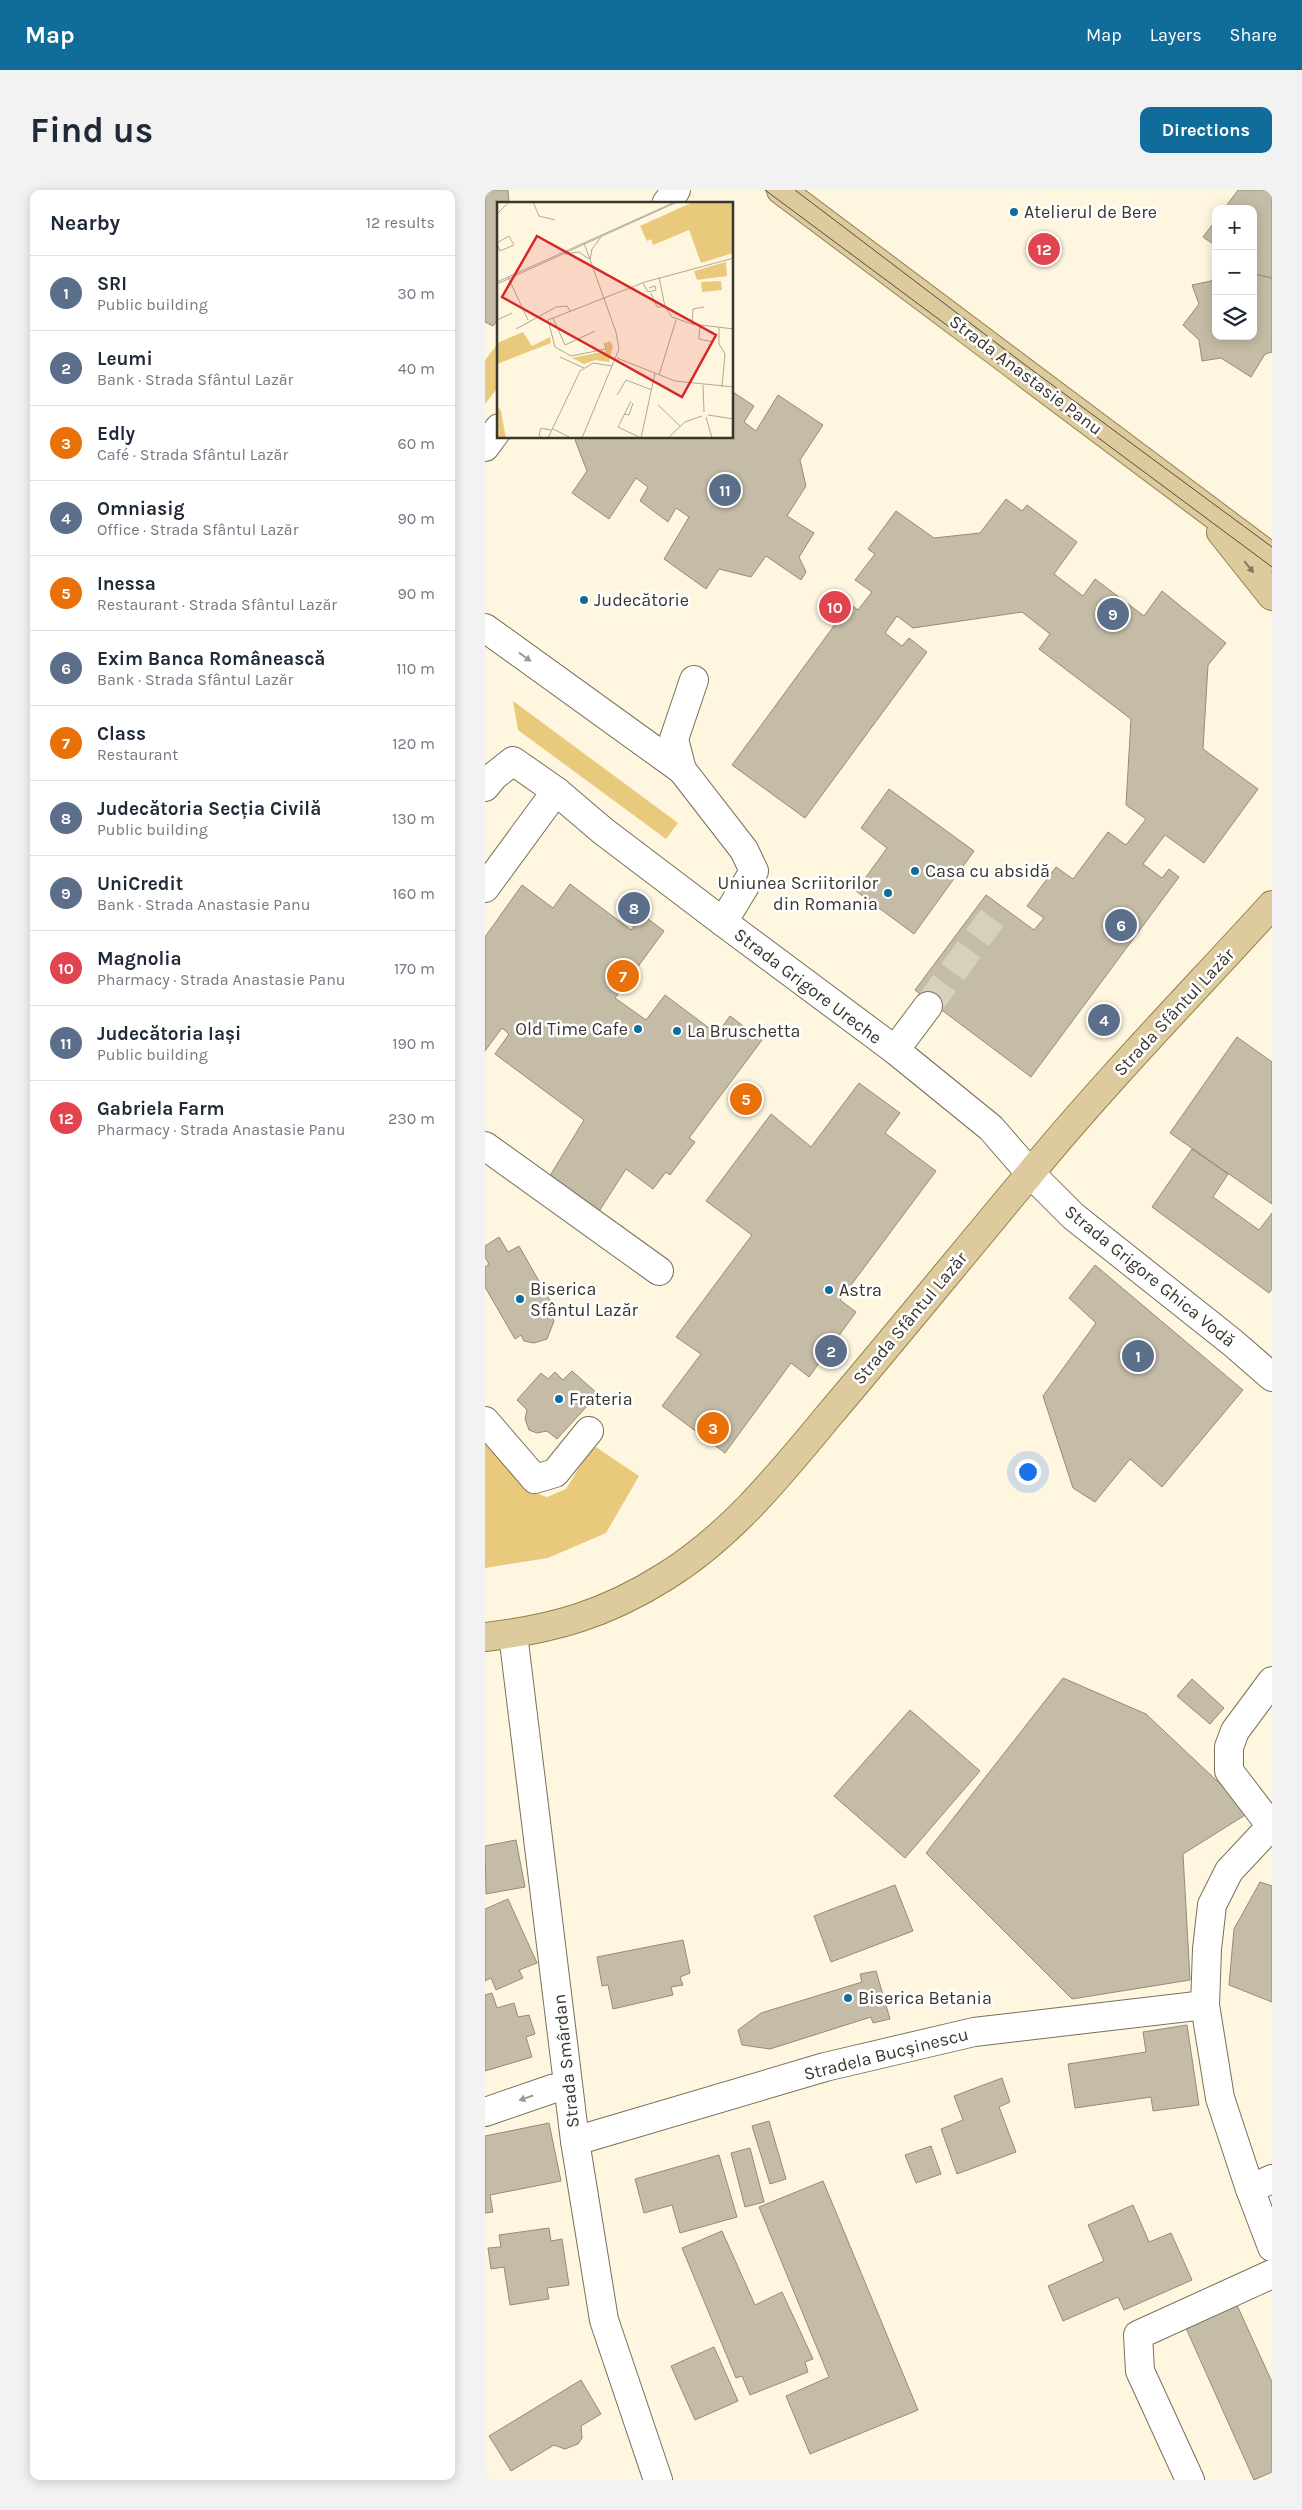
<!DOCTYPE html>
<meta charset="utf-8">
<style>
body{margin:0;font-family:Karla,sans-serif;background:#f2f2f3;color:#1f2937}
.controls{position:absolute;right:15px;top:15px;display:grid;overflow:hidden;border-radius:10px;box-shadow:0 2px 12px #0003}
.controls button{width:45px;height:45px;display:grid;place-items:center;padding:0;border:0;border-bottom:1px solid #e0e1e3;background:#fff;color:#1f2937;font:25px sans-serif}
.you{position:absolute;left:542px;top:1281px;width:18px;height:18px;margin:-12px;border:4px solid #fff;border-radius:50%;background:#1a73e8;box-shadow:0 0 0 8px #1a73e833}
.badge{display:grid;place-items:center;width:32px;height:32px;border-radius:50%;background:#106c9b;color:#fff;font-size:16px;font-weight:700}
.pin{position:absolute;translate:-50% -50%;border:2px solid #fff;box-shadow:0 1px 5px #0006}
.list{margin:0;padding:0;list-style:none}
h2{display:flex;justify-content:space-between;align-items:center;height:65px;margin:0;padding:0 20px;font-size:21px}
h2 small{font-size:16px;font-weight:400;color:#747a83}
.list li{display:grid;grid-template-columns:32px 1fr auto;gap:15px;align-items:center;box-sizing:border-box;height:75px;padding:0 20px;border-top:1px solid #e0e1e3}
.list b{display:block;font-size:19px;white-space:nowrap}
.list p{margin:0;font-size:16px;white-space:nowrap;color:#747a83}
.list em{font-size:16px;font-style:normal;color:#747a83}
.icon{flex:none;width:28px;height:28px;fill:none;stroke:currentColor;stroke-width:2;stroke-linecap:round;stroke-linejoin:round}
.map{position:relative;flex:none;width:787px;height:2290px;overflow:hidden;border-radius:10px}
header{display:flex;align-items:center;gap:30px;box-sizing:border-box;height:70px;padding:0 25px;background:#106c9b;color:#fff}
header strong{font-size:24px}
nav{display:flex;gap:28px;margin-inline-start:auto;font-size:18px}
.intro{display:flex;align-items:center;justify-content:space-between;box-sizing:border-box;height:120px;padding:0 30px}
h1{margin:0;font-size:35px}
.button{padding:12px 22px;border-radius:10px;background:#106c9b;color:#fff;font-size:18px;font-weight:700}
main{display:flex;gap:30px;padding:0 30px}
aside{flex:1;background:#fff;border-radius:10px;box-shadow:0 2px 12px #0003}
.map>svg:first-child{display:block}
.green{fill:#e9ca7c}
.building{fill:#c5bca7;stroke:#948c77}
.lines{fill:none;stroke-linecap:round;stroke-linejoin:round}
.minor-tunnel{stroke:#d7d0bc;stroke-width:28;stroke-dasharray:28 14;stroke-linecap:butt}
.minor-casing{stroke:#78705c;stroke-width:30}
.major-casing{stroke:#95804b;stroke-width:30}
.minor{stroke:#fff;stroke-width:28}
.major{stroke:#ddcb9d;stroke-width:28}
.tram{stroke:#534f45;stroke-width:1}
.oneway{fill:#83795f}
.oneway2{fill:#9c9a96}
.poi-dot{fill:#106c9b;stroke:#fff;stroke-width:2}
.labels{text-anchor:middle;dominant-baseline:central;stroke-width:5;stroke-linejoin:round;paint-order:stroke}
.poi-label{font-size:18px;fill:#39362d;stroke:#fff;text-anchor:start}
.street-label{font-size:18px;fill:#39362d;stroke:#fff}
.inset-road{fill:none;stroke:#b0a998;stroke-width:1}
.view{fill:#d62828;fill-opacity:0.15;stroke:#d62828;stroke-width:2.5}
.inset-edge{fill:none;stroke:#39362d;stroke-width:2.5}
</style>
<header>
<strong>Map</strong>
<nav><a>Map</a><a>Layers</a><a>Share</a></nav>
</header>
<div class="intro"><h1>Find us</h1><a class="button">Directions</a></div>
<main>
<aside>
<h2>Nearby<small>12 results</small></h2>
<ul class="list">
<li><span class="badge" style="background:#5c6f8a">1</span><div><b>SRI</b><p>Public building</p></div><em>30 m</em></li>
<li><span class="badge" style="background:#5c6f8a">2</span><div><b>Leumi</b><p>Bank · Strada Sfântul Lazăr</p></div><em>40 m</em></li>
<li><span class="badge" style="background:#e8710a">3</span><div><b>Edly</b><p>Café · Strada Sfântul Lazăr</p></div><em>60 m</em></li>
<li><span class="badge" style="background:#5c6f8a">4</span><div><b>Omniasig</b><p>Office · Strada Sfântul Lazăr</p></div><em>90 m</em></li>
<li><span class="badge" style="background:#e8710a">5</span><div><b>Inessa</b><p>Restaurant · Strada Sfântul Lazăr</p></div><em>90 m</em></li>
<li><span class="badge" style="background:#5c6f8a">6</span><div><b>Exim Banca Românească</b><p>Bank · Strada Sfântul Lazăr</p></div><em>110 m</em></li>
<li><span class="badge" style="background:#e8710a">7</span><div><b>Class</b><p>Restaurant</p></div><em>120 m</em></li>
<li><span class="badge" style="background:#5c6f8a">8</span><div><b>Judecătoria Secția Civilă</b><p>Public building</p></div><em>130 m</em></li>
<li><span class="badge" style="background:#5c6f8a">9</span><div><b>UniCredit</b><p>Bank · Strada Anastasie Panu</p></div><em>160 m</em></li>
<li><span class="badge" style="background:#e0444e">10</span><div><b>Magnolia</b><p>Pharmacy · Strada Anastasie Panu</p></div><em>170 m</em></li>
<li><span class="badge" style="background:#5c6f8a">11</span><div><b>Judecătoria Iași</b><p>Public building</p></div><em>190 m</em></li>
<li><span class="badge" style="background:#e0444e">12</span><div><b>Gabriela Farm</b><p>Pharmacy · Strada Anastasie Panu</p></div><em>230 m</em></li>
</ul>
</aside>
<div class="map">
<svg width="787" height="2290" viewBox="0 0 787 2290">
<rect width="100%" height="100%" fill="#fff6e0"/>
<!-- green -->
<g class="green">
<polygon points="14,152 14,196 0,214 0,170"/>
<polygon points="28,511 193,633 181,649 33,540"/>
<polygon points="0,1251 42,1300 62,1307 81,1299 108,1255 154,1286 121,1343 63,1368 0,1378"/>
</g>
<!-- building -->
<g class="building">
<polygon points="0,0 23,0 24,14 14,14 14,128 8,136 0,132"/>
<polygon points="753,0 787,0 787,88 768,84 768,19 739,19"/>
<polygon points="731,30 731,56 718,47"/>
<polygon points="768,84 787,88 787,162 780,164 766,187 736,168 717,171 714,150 698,135 714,114 707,95 726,91 731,85 731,146 768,146"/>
<polygon points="248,202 269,216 259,232 271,241 293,205 338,235 315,270 321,296 302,326 329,343 314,367 321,382 316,390 281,366 266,387 234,379 221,399 179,369 204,327 191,318 183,332 155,311 163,297 151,288 124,329 87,303 102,281 90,250 92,248 248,248"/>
<polygon points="521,309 537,321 542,315 592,352 569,384 598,406 610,389 659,426 677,401 741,453 723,475 718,559 773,599 719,673 680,645 658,674 677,688 684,679 694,687 546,887 430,800 501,705 549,740 559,728 542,716 571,677 588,689 623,642 641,655 661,629 641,615 646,529 554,459 565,444 537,422 428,438 412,426 400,443 417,456 424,448 442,462 320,628 247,575 365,414 373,420 387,402 370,390 390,364 383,359 411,321 449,348 495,343"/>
<polygon points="404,599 489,661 429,744 371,701 402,658 376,638"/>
<polygon points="85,694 146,740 158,725 179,741 130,808 161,830 180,805 232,844 245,826 277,850 204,948 210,952 185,985 181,982 168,999 141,979 113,1023 63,989 99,930 10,864 24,844 17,838 0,861 0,747 37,695 68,718"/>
<polygon points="752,847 787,872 787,1014 685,943"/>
<polygon points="374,893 415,923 400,943 451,981 355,1110 371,1122 324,1187 306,1173 240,1263 177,1216 216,1164 191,1147 267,1045 221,1011 286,924 326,957"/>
<polygon points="707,959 743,984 728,1007 774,1040 787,1023 787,1099 784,1103 667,1017"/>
<polygon points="14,1047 23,1062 34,1056 71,1121 66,1125 69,1131 62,1149 49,1153 39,1151 36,1145 30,1149 0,1097 0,1077 4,1074 0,1067 0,1056"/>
<polygon points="610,1075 758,1200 677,1297 645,1269 610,1312 588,1298 558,1206 611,1133 584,1108"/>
<polygon points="87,1181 113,1204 72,1249 62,1241 52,1243 44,1240 40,1229 42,1220 32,1210 56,1183 63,1189 70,1182 78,1190"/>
<polygon points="578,1488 661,1524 765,1622 698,1664 705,1790 587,1809 441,1663"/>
<polygon points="707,1489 739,1518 725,1534 692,1506"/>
<polygon points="425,1520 495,1581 420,1668 349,1606"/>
<polygon points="31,1650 40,1697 1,1704 0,1656"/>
<polygon points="775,1692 787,1696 787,1812 744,1795 749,1739"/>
<polygon points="410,1695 428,1741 346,1772 329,1726"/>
<polygon points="23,1709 52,1773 34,1780 38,1788 11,1800 6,1788 0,1791 0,1719"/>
<polygon points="198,1750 205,1783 195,1787 198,1795 186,1797 188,1805 128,1819 123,1795 117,1796 112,1767"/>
<polygon points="391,1781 405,1829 388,1833 386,1827 285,1859 257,1855 253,1840 276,1823 377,1792 375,1784"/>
<polygon points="7,1803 12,1818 29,1813 33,1827 44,1825 50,1844 41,1847 47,1867 0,1881 0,1805"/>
<polygon points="702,1835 714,1915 668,1921 666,1907 590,1918 583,1874 661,1862 658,1842"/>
<polygon points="517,1888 525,1912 514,1917 531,1962 472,1984 456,1939 478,1930 469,1906"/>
<polygon points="284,1931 301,1989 285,1994 267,1936"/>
<polygon points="64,1933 76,1991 5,2005 8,2022 0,2023 0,1946"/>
<polygon points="446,1956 456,1984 431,1993 420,1965"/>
<polygon points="265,1958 279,2012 260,2017 246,1963"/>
<polygon points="234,1965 252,2027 195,2043 187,2015 159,2023 150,1989"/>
<polygon points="338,1991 433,2220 325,2264 301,2206 344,2187 274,2017"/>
<polygon points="648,2015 664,2052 686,2043 707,2090 639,2120 633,2107 578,2131 563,2096 619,2071 603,2035"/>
<polygon points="64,2038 66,2051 77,2049 84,2095 62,2098 64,2109 25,2115 19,2077 6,2079 3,2058 16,2057 14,2045"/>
<polygon points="237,2041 270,2115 297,2102 328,2169 320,2172 323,2182 265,2205 257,2186 251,2188 197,2058"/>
<polygon points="751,2113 787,2192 787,2282 769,2290 700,2136"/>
<polygon points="229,2157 253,2211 210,2230 186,2176"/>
<polygon points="96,2190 116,2224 96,2236 97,2248 93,2254 80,2259 69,2255 26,2281 4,2246"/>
</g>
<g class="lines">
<!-- minor-tunnel -->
<polyline class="minor-tunnel" points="443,816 507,728"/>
<defs>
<g id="minor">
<polyline points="181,14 191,0"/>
<polyline points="0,257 14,238"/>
<polyline points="0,438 197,580 259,660 269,681 238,732"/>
<polyline points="197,580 189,549 209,490"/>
<polyline points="0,597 9,586 28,571 71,601 118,641 238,732 410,860 506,938 545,983 588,1026 748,1153 787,1187"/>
<polyline points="0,698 71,601"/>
<polyline points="410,860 443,816"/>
<polyline points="0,956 174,1081"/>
<polyline points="0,1231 50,1289 70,1283 104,1241"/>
<polyline points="28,1444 90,1951 119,2130 173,2290"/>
<polyline points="787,1635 744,1681 727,1715 722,1759 720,1815 735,1908 765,1999 787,2057"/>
<polyline points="786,1636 744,1581 744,1557 750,1541 787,1491"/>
<polyline points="0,1922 67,1899 83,1897"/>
<polyline points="90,1951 340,1877 489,1842 720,1815"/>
<polyline points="765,1999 787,1989"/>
<polyline points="705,2290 655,2181 653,2145 787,2084"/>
</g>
<g id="major">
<polyline points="296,0 787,368"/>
<polyline points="736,342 787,406"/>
<path d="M 0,1447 C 69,1439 121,1424 181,1386 C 247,1345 296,1283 345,1224 C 412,1145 477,1065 543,986 C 620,892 705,805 787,715"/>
</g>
</defs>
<!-- minor casing -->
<use href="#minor" class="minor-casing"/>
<!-- major casing -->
<use href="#major" class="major-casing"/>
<!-- minor -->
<use href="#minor" class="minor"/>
<!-- major -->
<use href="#major" class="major"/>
<!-- tram -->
<g class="tram">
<polyline points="280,0 787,377"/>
<polyline points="310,0 543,177 787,357"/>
</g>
</g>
<!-- one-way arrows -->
<defs><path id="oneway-solid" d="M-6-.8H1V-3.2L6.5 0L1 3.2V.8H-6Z" transform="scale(1.25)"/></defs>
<use class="oneway" href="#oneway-solid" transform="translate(764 377) rotate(51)"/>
<g class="oneway2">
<use href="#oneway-solid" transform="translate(40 467) rotate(36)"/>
<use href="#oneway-solid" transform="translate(41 1908) rotate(161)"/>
</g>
<!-- markers -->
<g class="poi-dot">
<circle cx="529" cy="22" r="5"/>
<circle cx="99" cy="410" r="5"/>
<circle cx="430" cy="681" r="5"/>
<circle cx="403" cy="703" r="5"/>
<circle cx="153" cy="839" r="5"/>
<circle cx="192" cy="841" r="5"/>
<circle cx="344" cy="1100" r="5"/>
<circle cx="35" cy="1109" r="5"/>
<circle cx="74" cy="1209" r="5"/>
<circle cx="363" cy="1808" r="5"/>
</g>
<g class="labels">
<!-- poi labels -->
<g class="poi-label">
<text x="539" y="22">Atelierul de Bere</text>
<text x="109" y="410">Judecătorie</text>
<text x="440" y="681">Casa cu absidă</text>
<text x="393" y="693" text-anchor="end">Uniunea Scriitorilor<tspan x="393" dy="21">din Romania</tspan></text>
<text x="143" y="839" text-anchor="end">Old Time Cafe</text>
<text x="202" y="841">La Bruschetta</text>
<text x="45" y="1099">Biserica<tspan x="45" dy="21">Sfântul Lazăr</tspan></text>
<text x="354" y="1100">Astra</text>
<text x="84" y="1209">Frateria</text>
<text x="373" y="1808">Biserica Betania</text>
</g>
<!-- street labels -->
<g class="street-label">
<text transform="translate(541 185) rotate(37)">Strada Anastasie Panu</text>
<text transform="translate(323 796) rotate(37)">Strada Grigore Ureche</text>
<text transform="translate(689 822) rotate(-47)">Strada Sfântul Lazăr</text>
<text transform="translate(665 1086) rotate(39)">Strada Grigore Ghica Vodă</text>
<text transform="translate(425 1128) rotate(-50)">Strada Sfântul Lazăr</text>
<text transform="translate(401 1864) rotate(-14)">Stradela Bucșinescu</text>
<text transform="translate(81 1871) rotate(-96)">Strada Smârdan</text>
</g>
</g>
<!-- overview -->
<g transform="translate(12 12)">
<rect width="236" height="236" fill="#fff6e0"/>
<path d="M 196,0 L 236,0 L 236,51 L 204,61 L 192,28 L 156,43 L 154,37 L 150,39 L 143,24 ZM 229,60 L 230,74 L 200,78 L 197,69 ZM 224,79 L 225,88 L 205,90 L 204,80 ZM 26,130 L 35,144 L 53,135 L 54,141 L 0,162 L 0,141 ZM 113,139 L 116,144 L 112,160 L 98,158 L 87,162 L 75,156 L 109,149 L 108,141 ZM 0,203 L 4,209 L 9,236 L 0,236 Z" fill="#e9ca7c"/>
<path class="inset-road" d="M 36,0 L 42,14 L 58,18M 0,12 L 12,0M 0,41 L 12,34 L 17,43 L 3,49 L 0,42M 67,52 L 82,50 L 92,57M 93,57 L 95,47 L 104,35M 11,75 L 31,118M 162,75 L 168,105 L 175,115 L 195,122 L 237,127M 0,80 L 178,0M 146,81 L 151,90 L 159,88 L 158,84 L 152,86M 0,82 L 180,0M 154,91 L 160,105 L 168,105M 56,116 L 68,143 L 98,129M 0,118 L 15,111M 195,122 L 196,107 L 207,105M 203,123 L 202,137 L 217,140M 222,125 L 222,142 L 228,152 L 225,185M 19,127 L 59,105 L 70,104 L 73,109M 107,141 L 109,147 L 74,154 L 58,145 L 51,118 L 148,80 L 237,56M 63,155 L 87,166M 120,156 L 178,179 L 237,185M 162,173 L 179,118M 206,183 L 207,210M 120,193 L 129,178 L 155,188M 134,199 L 121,225 L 144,236M 161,203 L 183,224M 127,212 L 132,213 L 136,201M 211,213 L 237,217M 209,215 L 215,236M 56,227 L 74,236M 45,236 L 42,233 L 44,226 L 54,228M 51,236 L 83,169 L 96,161 L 115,164M 85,236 L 122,147 L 119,130 L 87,41M 144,236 L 158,171M 171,236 L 188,220 L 205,214"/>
<path class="view" d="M 40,34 L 219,133 L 185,195 L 5,95 Z"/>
<rect width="236" height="236" class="inset-edge"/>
</g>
</svg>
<div class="controls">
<button>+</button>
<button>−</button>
<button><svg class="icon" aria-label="layers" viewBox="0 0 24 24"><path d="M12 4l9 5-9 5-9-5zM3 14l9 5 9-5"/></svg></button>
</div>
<div class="you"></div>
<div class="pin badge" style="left:653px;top:1166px;background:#5c6f8a">1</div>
<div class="pin badge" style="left:346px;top:1161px;background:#5c6f8a">2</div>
<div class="pin badge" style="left:228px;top:1238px;background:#e8710a">3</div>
<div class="pin badge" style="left:619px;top:830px;background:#5c6f8a">4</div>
<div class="pin badge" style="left:261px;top:909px;background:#e8710a">5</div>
<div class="pin badge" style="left:636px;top:735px;background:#5c6f8a">6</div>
<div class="pin badge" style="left:138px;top:786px;background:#e8710a">7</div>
<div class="pin badge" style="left:149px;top:718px;background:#5c6f8a">8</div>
<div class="pin badge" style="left:628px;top:424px;background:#5c6f8a">9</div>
<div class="pin badge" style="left:350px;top:417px;background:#e0444e">10</div>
<div class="pin badge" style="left:240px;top:300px;background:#5c6f8a">11</div>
<div class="pin badge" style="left:559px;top:59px;background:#e0444e">12</div>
</div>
</main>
